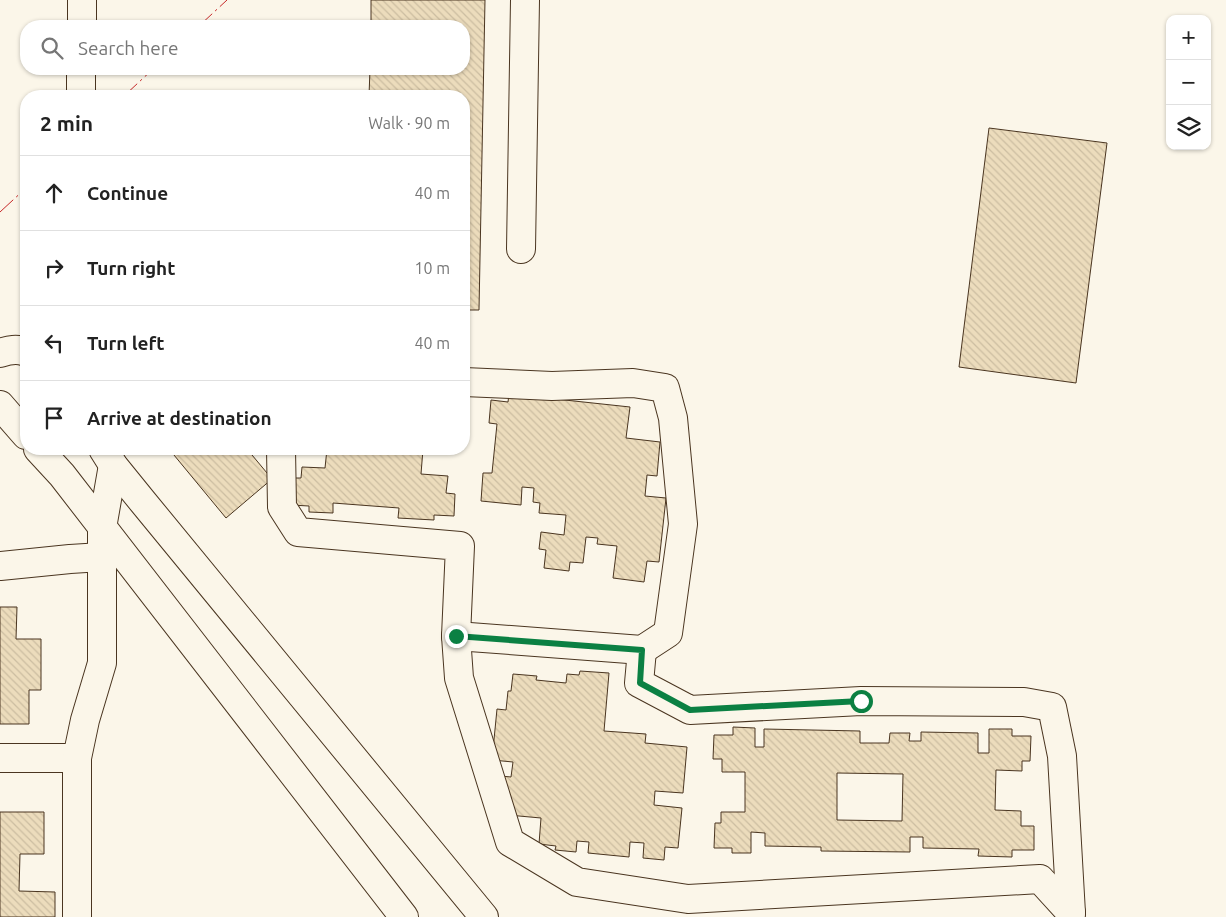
<!DOCTYPE html>
<meta charset="utf-8">
<style>
body{margin:0;font-family:Ubuntu,sans-serif;background:#f2f2f2;color:#222}
.controls{position:absolute;right:15px;top:15px;display:grid;overflow:hidden;border-radius:10px;box-shadow:0 1px 4px #0004}
.controls button{width:45px;height:45px;display:grid;place-items:center;padding:0;border:0;border-bottom:1px solid #e0e0e0;background:#fff;color:#222;font:25px sans-serif}
.stop{position:absolute;width:15px;height:15px;margin:-11px;border:4px solid #0b8043;border-radius:50%;background:#fff}
.stop.end{background:#0b8043;border-color:#fff;box-shadow:0 1px 5px #0008}
.list{margin:0;padding:0;list-style:none}
h2{display:flex;justify-content:space-between;align-items:center;height:65px;margin:0;padding:0 20px;font-size:21px}
h2 small{font-size:16px;font-weight:400;color:#767676}
.list li{display:grid;grid-template-columns:32px 1fr auto;gap:15px;align-items:center;box-sizing:border-box;height:75px;padding:0 20px;border-top:1px solid #e0e0e0}
.list b{display:block;font-size:19px;white-space:nowrap}
.list em{font-size:16px;font-style:normal;color:#767676}
.icon{flex:none;width:28px;height:28px;fill:none;stroke:currentColor;stroke-width:2;stroke-linecap:round;stroke-linejoin:round}
.map{position:relative;flex:none;width:1226px;height:917px;overflow:hidden}
.search{position:absolute;background:#fff;box-shadow:0 1px 4px #0004;left:20px;top:20px;width:450px;height:55px;display:flex;align-items:center;gap:12px;box-sizing:border-box;padding:0 18px;border-radius:20px;color:#767676;font-size:19px}
.panel{position:absolute;background:#fff;box-shadow:0 1px 4px #0004;left:20px;top:90px;width:450px;height:365px;border-radius:20px}
.map>svg:first-child{display:block}
.building{fill:url(#building-back-hatch);stroke:#4a3520;fill-rule:evenodd}
.lines{fill:none;stroke-linecap:round;stroke-linejoin:round}
.minor-casing{stroke:#4a3520;stroke-width:30}
.minor{stroke:#fbf6e9;stroke-width:28}
.power{stroke:#c62828;stroke-width:1;stroke-dasharray:18 4 2.5 4;stroke-linecap:butt}
.route{stroke:#0b8043;stroke-width:6}
</style>
<div class="map">
<svg width="1226" height="917" viewBox="0 0 1226 917">
<defs>
<pattern id="building-back-hatch" width="6" height="6" patternUnits="userSpaceOnUse" patternTransform="scale(1.25)"><rect width="6" height="6" fill="#ecdcbc"/><path d="M-1 5l2 2M0 0l6 6M5-1l2 2" fill="none" stroke="#ccbda1"/></pattern>
</defs>
<rect width="100%" height="100%" fill="#fbf6e9"/>
<!-- building -->
<g class="building">
<polygon points="371,0 485,0 479,310 464,310 464,96 369,96 370,69 464,69 464,26 371,26"/>
<polygon points="989,128 1107,143 1076,383 959,367"/>
<polygon points="509,394 630,407 626,438 660,442 657,476 647,475 645,496 666,498 659,562 647,561 644,582 613,578 617,546 597,544 598,538 586,537 583,563 570,562 569,571 544,568 546,550 539,549 541,532 564,535 566,515 539,513 540,503 533,502 534,488 522,487 521,505 481,501 483,473 492,473 497,424 489,423 491,400 508,402"/>
<polygon points="169,449 247,449 272,479 226,518"/>
<polygon points="327,449 423,449 421,474 448,476 446,493 455,494 454,516 434,515 434,520 398,518 399,508 333,503 333,513 309,512 309,506 291,505 293,478 301,478 302,467 325,468"/>
<polygon points="0,607 17,607 16,639 41,639 41,690 29,690 29,724 0,724"/>
<polygon points="580,671 609,673 604,731 646,734 645,743 687,747 683,793 655,791 654,805 682,808 678,848 665,847 664,860 643,858 644,843 630,842 629,857 588,853 589,842 577,841 576,852 555,850 556,846 539,844 541,818 508,815 501,776 511,777 513,762 492,760 497,709 506,710 508,691 511,691 513,674 537,676 536,680 566,683 567,674 579,675"/>
<path d="M 733,727 L 755,728 L 755,747 L 764,747 L 764,729 L 860,731 L 860,743 L 889,743 L 890,733 L 910,733 L 909,741 L 921,741 L 921,732 L 978,733 L 978,753 L 989,753 L 989,729 L 1012,729 L 1012,736 L 1031,736 L 1030,761 L 1022,761 L 1022,771 L 996,770 L 995,810 L 1021,811 L 1021,826 L 1034,826 L 1034,850 L 1012,850 L 1012,857 L 978,856 L 979,849 L 923,848 L 923,837 L 910,837 L 910,852 L 821,851 L 821,847 L 765,846 L 765,833 L 751,832 L 751,853 L 732,853 L 732,848 L 714,848 L 715,823 L 721,823 L 721,812 L 745,812 L 745,772 L 722,772 L 722,759 L 713,759 L 714,735 L 733,735 ZM 837,773 L 903,774 L 902,821 L 837,820 Z"/>
<polygon points="0,812 44,812 44,854 20,854 19,891 55,892 55,917 0,917"/>
</g>
<g class="lines">
<defs>
<g id="minor">
<polyline points="82,26 82,0"/>
<polyline points="81,96 81,69"/>
<polyline points="521,249 525,0"/>
<path d="M 0,353 C 9,350 17,348 26,352"/>
<polyline points="0,405 26,435"/>
<polyline points="38,449 62,475 404,917"/>
<polyline points="103,449 113,465 143,502 484,917"/>
<polyline points="281,449 282,507 298,532 460,546 456,636 459,678 510,842 577,882 688,899 1040,879 1071,913 1070,917"/>
<polyline points="0,566 70,559 102,557"/>
<polyline points="456,636 642,650 668,633 683,524 673,418 665,388 633,383 552,386 464,382"/>
<polyline points="642,650 639,683 690,710 861,701 1024,702 1052,707 1062,756 1071,913"/>
<polyline points="0,758 77,758"/>
<polyline points="77,917 77,758 85,720 102,663 102,528 113,465"/>
</g>
</defs>
<!-- minor casing -->
<use href="#minor" class="minor-casing"/>
<!-- minor -->
<use href="#minor" class="minor"/>
<!-- power -->
<g class="power">
<polyline points="199,26 227,0"/>
<polyline points="124,96 153,69"/>
<polyline points="0,212 26,188"/>
</g>
</g>
<g class="lines">
<!-- route -->
<polyline class="route" points="456,636 642,650 640,683 690,710 861,701"/>
</g>
</svg>
<div class="controls">
<button>+</button>
<button>−</button>
<button><svg class="icon" aria-label="layers" viewBox="0 0 24 24"><path d="M12 4l9 5-9 5-9-5zM3 14l9 5 9-5"/></svg></button>
</div>
<div class="stop" style="left:861px;top:701px"></div>
<div class="stop end" style="left:456px;top:636px"></div>
<div class="search"><svg class="icon" aria-label="search" viewBox="0 0 24 24"><circle cx="10" cy="10" r="6"/><path d="M15 15l6 6"/></svg>Search here</div>
<section class="panel">
<h2>2 min<small>Walk · 90 m</small></h2>
<ul class="list">
<li><svg class="icon" aria-label="ahead" viewBox="0 0 24 24"><path d="M12 20V5M6 11l6-6 6 6"/></svg><div><b>Continue</b></div><em>40 m</em></li>
<li><svg class="icon" aria-label="right" viewBox="0 0 24 24"><path d="M7 20v-9h11M14 6l5 5-5 5"/></svg><div><b>Turn right</b></div><em>10 m</em></li>
<li><svg class="icon" aria-label="left" viewBox="0 0 24 24"><path d="M17 20v-9H6M10 6l-5 5 5 5"/></svg><div><b>Turn left</b></div><em>40 m</em></li>
<li><svg class="icon" aria-label="arrive" viewBox="0 0 24 24"><path d="M6 21V4h12l-3 4 3 4H6"/></svg><div><b>Arrive at destination</b></div></li>
</ul>
</section>
</div>
